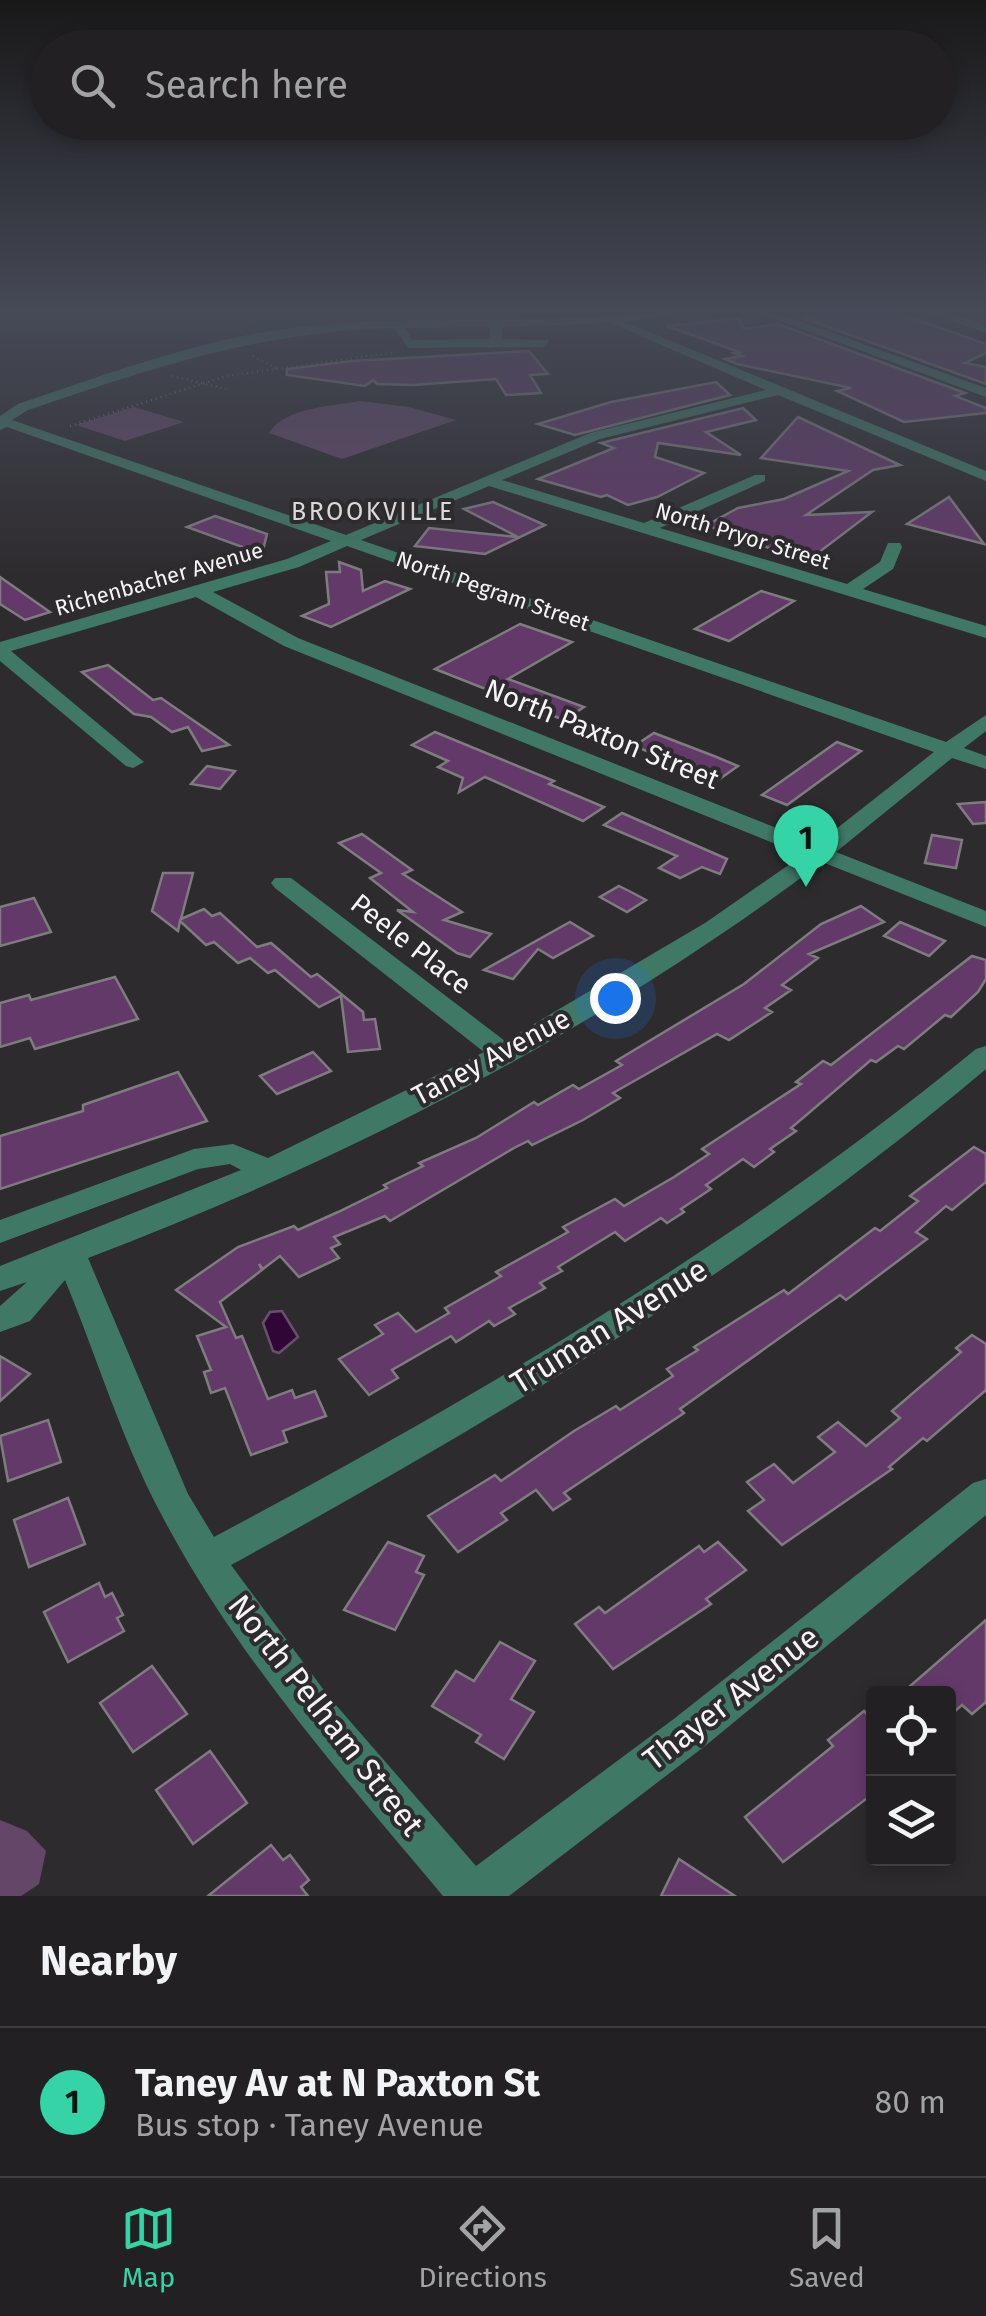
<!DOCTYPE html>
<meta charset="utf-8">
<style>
body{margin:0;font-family:"Fira Sans",sans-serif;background:#2e2d2f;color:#f1f3f6}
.controls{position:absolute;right:30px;bottom:30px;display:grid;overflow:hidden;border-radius:10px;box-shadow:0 5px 15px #0003}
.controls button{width:90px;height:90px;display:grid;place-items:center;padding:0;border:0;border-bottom:2px solid #3f3e40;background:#222022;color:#f1f3f6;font:50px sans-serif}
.you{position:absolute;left:615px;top:998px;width:35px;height:35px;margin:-25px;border:8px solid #fff;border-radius:50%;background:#1a73e8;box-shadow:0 0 0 15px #1a73e833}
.badge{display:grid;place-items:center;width:65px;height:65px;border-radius:50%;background:#35d4a7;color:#111;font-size:32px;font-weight:700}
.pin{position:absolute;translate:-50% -82px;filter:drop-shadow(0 2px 5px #0008)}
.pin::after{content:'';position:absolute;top:52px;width:35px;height:30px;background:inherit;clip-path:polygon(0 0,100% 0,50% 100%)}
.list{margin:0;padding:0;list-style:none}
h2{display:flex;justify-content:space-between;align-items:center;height:130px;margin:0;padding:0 40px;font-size:42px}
h2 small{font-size:32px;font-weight:400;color:#a2a3a5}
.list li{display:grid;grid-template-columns:65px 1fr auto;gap:30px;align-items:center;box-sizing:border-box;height:150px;padding:0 40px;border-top:2px solid #3f3e40}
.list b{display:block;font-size:38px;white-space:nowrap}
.list p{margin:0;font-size:32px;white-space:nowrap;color:#a2a3a5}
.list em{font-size:32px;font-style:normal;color:#a2a3a5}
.icon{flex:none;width:55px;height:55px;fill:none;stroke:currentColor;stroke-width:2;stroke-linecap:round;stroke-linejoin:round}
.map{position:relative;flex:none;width:986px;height:1896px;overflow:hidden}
.search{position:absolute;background:#222022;box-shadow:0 5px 15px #0003;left:30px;right:30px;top:30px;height:110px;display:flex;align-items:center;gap:25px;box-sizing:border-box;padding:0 35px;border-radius:55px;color:#a2a3a5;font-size:38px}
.sheet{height:280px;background:#222022}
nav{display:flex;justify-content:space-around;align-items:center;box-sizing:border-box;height:140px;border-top:2px solid #3f3e40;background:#222022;font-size:28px;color:#a2a3a5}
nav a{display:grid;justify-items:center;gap:5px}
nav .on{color:#35d4a7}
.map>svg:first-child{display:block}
.green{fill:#644768}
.water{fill:#2f0635;stroke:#6b4d6f;stroke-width:2.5}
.building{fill:#633969;stroke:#7f7c80;stroke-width:2.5}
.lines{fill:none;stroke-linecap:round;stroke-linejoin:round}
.path{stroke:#757275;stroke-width:2.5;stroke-dasharray:1 4;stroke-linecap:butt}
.minor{fill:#3f7965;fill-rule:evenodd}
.labels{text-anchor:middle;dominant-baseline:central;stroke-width:8;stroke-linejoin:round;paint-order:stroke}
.far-street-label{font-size:22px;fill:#f6f4f6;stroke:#2e2b2e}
.far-neighbourhood-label{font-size:25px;letter-spacing:2.5px;fill:#dad6da;stroke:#2e2b2e}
.street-label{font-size:28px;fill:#f6f4f6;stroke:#2e2b2e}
.near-street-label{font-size:32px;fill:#f6f4f6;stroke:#2e2b2e}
</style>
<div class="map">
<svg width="986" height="1896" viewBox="0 0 986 1896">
<rect width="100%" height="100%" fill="#2e2b2e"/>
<!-- green -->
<g class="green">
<path d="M 360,401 L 409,407 L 456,420 L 342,459 L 269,433 C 285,407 333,406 360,401 Z"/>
<polygon points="134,407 184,422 125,441 76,425"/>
<polygon points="0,1820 27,1831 46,1851 39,1884 21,1896 0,1896"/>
</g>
<!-- water -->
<polygon class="water" points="282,1311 298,1337 279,1353 273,1351 263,1323 270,1312"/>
<!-- building -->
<g class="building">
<polygon points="826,313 898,313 986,344 986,353 965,363 986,367 986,384 803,318"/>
<polygon points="739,318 744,329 778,324 965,393 955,396 986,408 986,413 904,422 837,391 851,388 737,364 725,359 742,356 734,353 739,352 667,326"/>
<polygon points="529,351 548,374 530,375 541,393 506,395 496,379 413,385 377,384 373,380 365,386 287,375 287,369 353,361"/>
<polygon points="716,382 730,395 575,435 538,424 611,402"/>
<polygon points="743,408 756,420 706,432 741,455 658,443 655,457 704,473 657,497 628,505 607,495 601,497 538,479 614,448 601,443"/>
<polygon points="798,417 900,465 873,470 806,515 872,512 810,559 740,540 707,525 738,508 784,499 848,471 761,458"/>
<polygon points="949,497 984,544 907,524"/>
<polygon points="493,502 545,525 485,554 415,546 429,528 518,537 464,509"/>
<polygon points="215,516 267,534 262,554 187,527"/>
<polygon points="339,562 361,570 363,591 385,581 410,589 331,627 302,616 329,604 326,572 340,572"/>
<polygon points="0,577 50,612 25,620 0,604"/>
<polygon points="761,591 794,601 729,641 695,629"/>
<polygon points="520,624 572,642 508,679 584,707 564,720 435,669"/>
<polygon points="108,665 153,700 161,698 229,745 202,751 188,727 172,732 151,717 134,714 82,672"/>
<polygon points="435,732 554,781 549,784 604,807 583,821 485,777 459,792 463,778 438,767 448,761 412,745"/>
<polygon points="654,733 714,756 738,766 718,780 634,746"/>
<polygon points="837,742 861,751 787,805 762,795"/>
<polygon points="207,766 235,771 220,789 191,784"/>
<polygon points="986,802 986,823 973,824 958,804"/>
<polygon points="622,813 727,859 720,874 702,867 680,878 659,868 677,856 604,825"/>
<polygon points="362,834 412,870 403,874 462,912 444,920 491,934 470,957 457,953 397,910 413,912 370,878 381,873 339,843"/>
<polygon points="932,835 962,840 956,868 925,863"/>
<polygon points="163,873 193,873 181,919 204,909 212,916 220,913 257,947 271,943 311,977 317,974 363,1012 364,1020 375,1019 380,1049 348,1052 341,996 319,1007 275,970 268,973 250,958 238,963 214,942 206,945 180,921 178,931 152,911"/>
<polygon points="619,886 631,892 646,900 627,912 600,897"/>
<polygon points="34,898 51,932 0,946 0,907"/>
<polygon points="861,906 884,922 809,954 818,958 782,985 791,990 765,1008 772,1012 729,1040 717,1034 613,1093 620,1098 583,1120 532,1145 528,1141 514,1148 390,1221 385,1216 334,1237 340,1244 331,1248 339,1258 299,1277 280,1256 263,1269 259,1264 262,1270 220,1302 236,1338 242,1336 268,1399 292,1390 295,1398 315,1391 326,1416 283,1431 287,1442 251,1455 225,1388 211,1393 204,1372 211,1370 197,1336 226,1327 176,1290 238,1247 294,1226 298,1230 338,1212 387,1188 384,1185 423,1166 419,1163 476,1138 534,1102 538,1105 573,1085 579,1089 622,1065 616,1061 744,984 821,924"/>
<polygon points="570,922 593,936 553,958 538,949 513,979 484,970"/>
<polygon points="900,922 945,941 929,956 884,936"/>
<polygon points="972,956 986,960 986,979 978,992 951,1017 945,1015 904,1049 898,1046 876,1062 871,1060 791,1128 796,1131 770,1149 774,1152 754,1167 743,1159 706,1185 711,1189 681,1209 684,1212 667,1223 661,1218 625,1241 615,1232 558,1267 562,1271 540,1283 545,1288 509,1308 515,1314 494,1326 489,1321 456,1342 451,1336 392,1370 398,1378 369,1395 339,1359 383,1334 375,1325 398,1313 416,1332 449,1313 445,1308 501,1276 496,1272 568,1232 563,1227 615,1199 624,1206 674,1177 709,1154 702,1149 801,1084 796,1082 823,1061 831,1065"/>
<polygon points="115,977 138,1019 35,1049 30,1038 0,1047 0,1003 29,995 31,1000"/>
<polygon points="313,1052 331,1071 277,1094 260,1076"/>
<polygon points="178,1072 207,1121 0,1189 0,1136 83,1111 83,1105"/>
<polygon points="974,1147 986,1154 986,1182 952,1210 946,1206 916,1232 927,1239 846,1300 840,1295 680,1409 684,1413 564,1493 570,1499 553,1510 536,1490 501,1513 507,1520 458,1552 428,1516 495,1475 501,1481 574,1431 616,1406 620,1410 673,1376 667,1369 698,1350 694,1347 784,1290 788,1294 875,1228 880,1231 918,1201 910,1196"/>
<polygon points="972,1335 986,1344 986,1390 927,1441 923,1438 889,1467 892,1469 782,1545 748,1511 764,1500 747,1482 774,1464 793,1483 835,1452 818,1437 838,1422 866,1446 900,1418 892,1411 961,1352 956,1348"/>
<polygon points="0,1356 30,1374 0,1401"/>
<polygon points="48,1420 61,1462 8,1481 0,1436"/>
<polygon points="68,1498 85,1544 29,1567 14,1520"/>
<polygon points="388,1542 424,1556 416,1572 424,1575 395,1630 344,1610"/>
<polygon points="718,1542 746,1570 706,1599 711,1604 613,1669 575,1624 599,1607 605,1613 699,1546 704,1552"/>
<polygon points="99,1583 105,1597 112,1593 123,1615 117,1618 124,1631 68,1662 44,1612"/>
<polygon points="986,1620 986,1702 972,1714 962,1705 948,1717 948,1694 901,1694"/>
<polygon points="500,1642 535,1661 511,1699 534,1712 504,1759 476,1742 481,1735 432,1706 456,1671 474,1681"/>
<polygon points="152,1666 187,1714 133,1752 100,1703"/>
<polygon points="864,1711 874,1721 874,1793 783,1862 745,1817 833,1746 828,1740"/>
<polygon points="210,1751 247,1803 193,1844 156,1790"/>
<polygon points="271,1845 283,1860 290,1855 309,1880 301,1887 308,1896 208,1896"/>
<polygon points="679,1859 735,1896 661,1896"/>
</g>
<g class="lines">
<!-- path -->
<g class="path">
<polyline points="253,356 279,370"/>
<polyline points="172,376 226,389"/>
<polyline points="70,426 227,376 396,352"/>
</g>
<!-- minor -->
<g class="minor">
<path d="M 643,313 L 679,313 L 625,322 L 986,471 L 986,481 L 778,395 L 600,439 L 502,480 L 644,523 L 755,475 L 765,475 L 765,481 L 660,528 L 847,584 L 880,562 L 888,543 L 900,543 L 902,547 L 893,569 L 863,589 L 986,626 L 986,638 L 489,486 L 361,540 L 946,742 L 986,715 L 986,731 L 964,748 L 986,756 L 986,769 L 952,758 L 836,852 L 986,911 L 986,927 L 822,862 C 601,1029 346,1160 88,1258 L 188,1494 L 214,1537 C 484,1393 739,1243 976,1049 L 986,1046 L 986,1069 C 754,1265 497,1419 231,1565 L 329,1697 L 476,1866 L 675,1718 L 973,1483 L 986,1479 L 986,1515 L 705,1746 L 509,1896 L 443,1896 C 341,1774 234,1654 160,1512 C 122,1440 96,1355 65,1280 L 30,1321 L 0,1332 L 0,1306 L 27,1282 L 0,1291 L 0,1266 L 241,1170 L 230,1164 L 198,1169 L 0,1243 L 0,1220 L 194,1149 L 233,1144 L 268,1158 L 484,1052 L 275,888 L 271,883 L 275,878 L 291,878 L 505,1041 L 705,923 L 803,855 L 284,646 L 196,597 L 11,651 L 144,762 L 133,768 L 126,766 L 0,661 L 0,642 L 287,559 L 331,541 L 7,427 L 0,430 L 0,416 L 18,404 C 108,374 197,340 291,328 C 407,313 526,326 643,313 ZM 611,323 L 766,390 L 590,433 L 346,535 L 12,420 L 28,410 C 155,367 257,332 394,328 L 408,348 L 545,347 L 549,340 L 502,339 L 502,327 ZM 490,327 L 490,339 L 412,340 L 406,328 ZM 347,546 L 934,752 L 817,844 L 298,638 L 213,592 L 299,567 Z"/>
<polygon points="760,313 777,313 986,388 986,397"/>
<polygon points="930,313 948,313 986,325 986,333"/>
</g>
</g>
<!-- sky -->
<linearGradient id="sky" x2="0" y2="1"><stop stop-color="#191819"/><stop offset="0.54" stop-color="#464a57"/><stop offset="1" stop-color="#464a57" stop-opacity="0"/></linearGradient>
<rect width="986" height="578" fill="url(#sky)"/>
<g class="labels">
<!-- far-street labels -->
<g class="far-street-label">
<text transform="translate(743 536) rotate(17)">North Pryor Street</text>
<text transform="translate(159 579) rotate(-16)">Richenbacher Avenue</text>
<text transform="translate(493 591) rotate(19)">North Pegram Street</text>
</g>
<!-- far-neighbourhood labels -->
<g class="far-neighbourhood-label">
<text x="373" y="512">BROOKVILLE</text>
</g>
<!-- street labels -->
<g class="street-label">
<text transform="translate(602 734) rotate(22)">North Paxton Street</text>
<text transform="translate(411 944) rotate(38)">Peele Place</text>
<text transform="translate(491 1057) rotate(-28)">Taney Avenue</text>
</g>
<!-- near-street labels -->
<g class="near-street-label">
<text transform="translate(609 1326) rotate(-32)">Truman Avenue</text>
<text transform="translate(731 1698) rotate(-38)">Thayer Avenue</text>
<text transform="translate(326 1715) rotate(52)">North Pelham Street</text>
</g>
</g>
</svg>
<div class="controls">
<button><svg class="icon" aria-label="locate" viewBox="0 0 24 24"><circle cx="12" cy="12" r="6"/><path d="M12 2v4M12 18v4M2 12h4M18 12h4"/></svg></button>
<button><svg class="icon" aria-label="layers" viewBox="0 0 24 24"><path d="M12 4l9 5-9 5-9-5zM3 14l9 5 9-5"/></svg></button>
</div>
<div class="you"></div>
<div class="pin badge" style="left:806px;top:887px">1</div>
<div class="search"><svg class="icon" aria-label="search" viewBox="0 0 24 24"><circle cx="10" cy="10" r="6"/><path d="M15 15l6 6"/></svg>Search here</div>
</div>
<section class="sheet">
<h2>Nearby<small></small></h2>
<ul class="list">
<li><span class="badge">1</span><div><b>Taney Av at N Paxton St</b><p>Bus stop · Taney Avenue</p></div><em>80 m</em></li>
</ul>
</section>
<nav>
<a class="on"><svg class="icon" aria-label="map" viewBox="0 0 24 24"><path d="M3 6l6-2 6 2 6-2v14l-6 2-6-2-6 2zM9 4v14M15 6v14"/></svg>Map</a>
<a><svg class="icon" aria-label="directions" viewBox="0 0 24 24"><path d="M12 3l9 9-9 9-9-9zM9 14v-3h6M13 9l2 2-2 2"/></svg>Directions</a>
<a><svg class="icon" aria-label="saved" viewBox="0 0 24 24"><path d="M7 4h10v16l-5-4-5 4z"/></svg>Saved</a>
</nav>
